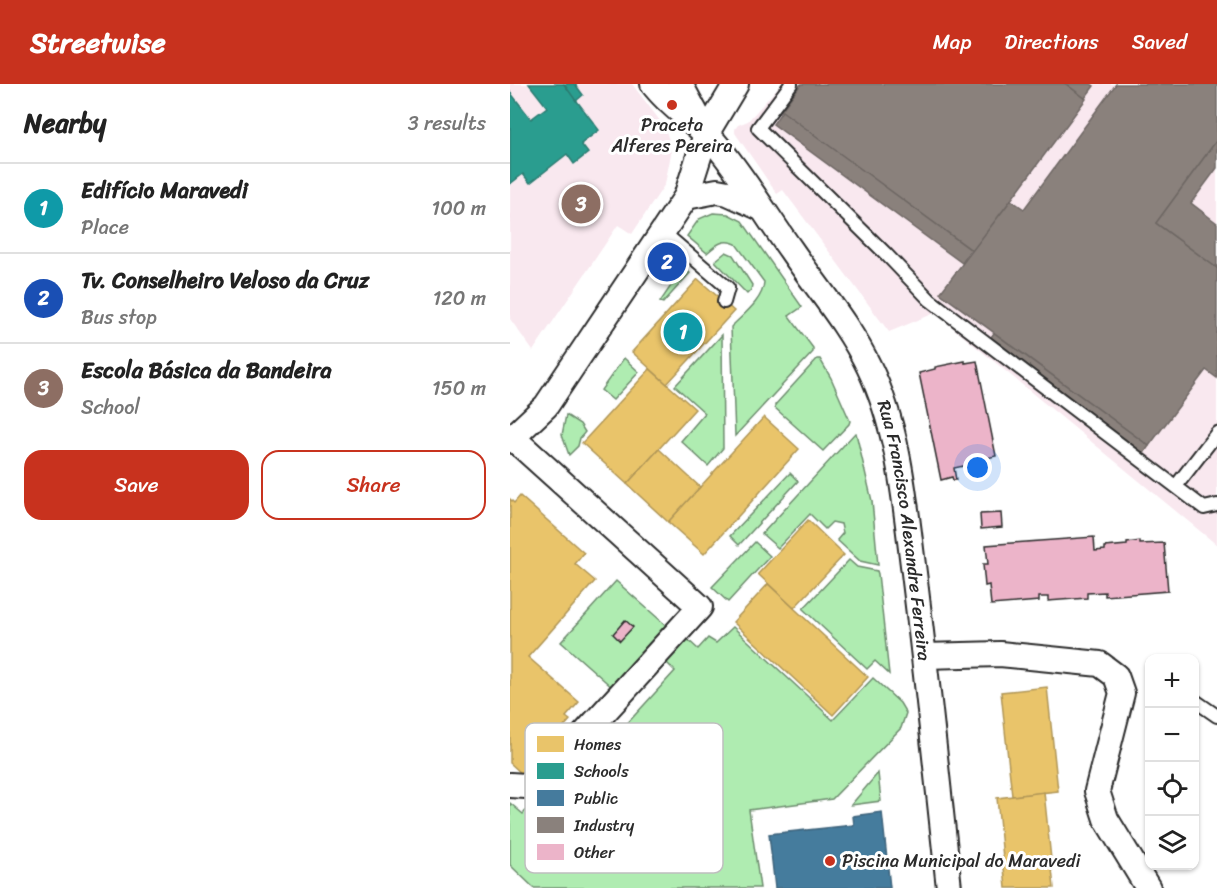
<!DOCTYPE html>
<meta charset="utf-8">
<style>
body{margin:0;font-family:Sriracha,sans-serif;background:#f2f2f2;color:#222}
.controls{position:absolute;right:18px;bottom:18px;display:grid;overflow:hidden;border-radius:12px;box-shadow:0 2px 4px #0004}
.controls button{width:54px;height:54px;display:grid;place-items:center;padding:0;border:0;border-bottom:2px solid #e0e0e0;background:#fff;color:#222;font:30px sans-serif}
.you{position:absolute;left:468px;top:384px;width:21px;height:21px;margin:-15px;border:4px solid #fff;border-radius:50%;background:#1a73e8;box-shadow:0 0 0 9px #1a73e833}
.badge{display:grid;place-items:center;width:39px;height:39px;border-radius:50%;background:#c8321e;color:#fff;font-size:20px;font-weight:700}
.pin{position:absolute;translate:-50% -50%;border:3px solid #fff;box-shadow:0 2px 6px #0006}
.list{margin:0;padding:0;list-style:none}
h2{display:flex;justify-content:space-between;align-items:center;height:78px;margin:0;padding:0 24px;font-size:26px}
h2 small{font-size:20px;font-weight:400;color:#767676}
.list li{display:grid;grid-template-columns:39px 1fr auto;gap:18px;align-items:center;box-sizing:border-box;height:90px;padding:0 24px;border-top:2px solid #e0e0e0}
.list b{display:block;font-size:22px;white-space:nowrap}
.list p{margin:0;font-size:20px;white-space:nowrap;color:#767676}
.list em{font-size:20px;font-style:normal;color:#767676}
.actions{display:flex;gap:12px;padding:18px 24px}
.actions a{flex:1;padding:14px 0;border:2px solid #c8321e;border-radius:18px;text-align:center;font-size:21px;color:#c8321e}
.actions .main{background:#c8321e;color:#fff}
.icon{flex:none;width:33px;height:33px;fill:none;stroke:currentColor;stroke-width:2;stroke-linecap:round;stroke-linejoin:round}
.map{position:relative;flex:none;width:707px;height:804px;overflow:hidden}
header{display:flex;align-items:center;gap:36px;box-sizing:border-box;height:84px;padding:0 30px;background:#c8321e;color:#fff}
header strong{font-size:28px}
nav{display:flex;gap:33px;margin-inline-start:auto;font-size:21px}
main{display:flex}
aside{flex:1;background:#fff}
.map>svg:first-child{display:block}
.built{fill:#f9e8ef}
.green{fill:#afecb1;stroke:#6d8c6e;stroke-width:1.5}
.homes{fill:#e9c46a;stroke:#b09657;stroke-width:1.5}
.schools{fill:#2a9d8f;stroke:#2a7b71;stroke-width:1.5}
.public{fill:#457b9d;stroke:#3d637b;stroke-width:1.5}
.industry{fill:#8a817c;stroke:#6e6764;stroke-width:1.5}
.building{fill:#ecb4c9;stroke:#2b2b2b;stroke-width:1.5}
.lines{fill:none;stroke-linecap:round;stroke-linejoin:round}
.lane-casing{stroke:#2b2b2b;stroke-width:16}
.street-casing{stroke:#2b2b2b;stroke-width:28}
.lane{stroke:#fff;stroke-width:12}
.street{stroke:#fff;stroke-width:24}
.poi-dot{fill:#c8321e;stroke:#fff;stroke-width:2}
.labels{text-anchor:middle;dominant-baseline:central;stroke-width:6;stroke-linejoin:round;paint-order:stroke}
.poi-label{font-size:18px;fill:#2b2b2b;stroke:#fff}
.street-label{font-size:18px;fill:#2b2b2b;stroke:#fff}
.key{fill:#fff;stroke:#bfbfbf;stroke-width:1.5}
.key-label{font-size:16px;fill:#2b2b2b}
</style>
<header>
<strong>Streetwise</strong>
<nav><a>Map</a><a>Directions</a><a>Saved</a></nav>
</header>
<main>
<aside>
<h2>Nearby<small>3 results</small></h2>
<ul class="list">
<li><span class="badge" style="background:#0f9aa8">1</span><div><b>Edifício Maravedi</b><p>Place</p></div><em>100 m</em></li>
<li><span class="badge" style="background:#1a4fb4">2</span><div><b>Tv. Conselheiro Veloso da Cruz</b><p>Bus stop</p></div><em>120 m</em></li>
<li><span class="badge" style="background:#8d6e63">3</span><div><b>Escola Básica da Bandeira</b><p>School</p></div><em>150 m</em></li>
</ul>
<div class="actions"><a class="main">Save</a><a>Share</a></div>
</aside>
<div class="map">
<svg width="707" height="804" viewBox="0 0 707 804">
<rect width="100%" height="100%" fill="#fff"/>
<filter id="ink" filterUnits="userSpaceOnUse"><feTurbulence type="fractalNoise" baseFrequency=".0167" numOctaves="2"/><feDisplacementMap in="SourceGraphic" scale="12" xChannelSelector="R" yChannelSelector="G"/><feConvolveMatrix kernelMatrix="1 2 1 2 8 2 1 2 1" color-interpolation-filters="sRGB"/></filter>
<g filter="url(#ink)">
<!-- built -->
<g class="built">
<polygon points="0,0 122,0 154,42 159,56 161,70 155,100 122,150 108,141 23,267 0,235"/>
<polygon points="271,0 707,0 707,461 425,229 379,248 273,106 267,110 225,49 225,45 228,41 238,37"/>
</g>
<!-- green -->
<g class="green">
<path d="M 203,129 L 218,130 L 232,137 L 292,223 L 279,232 L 303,264 L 303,268 L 225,352 L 221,243 C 234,230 253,216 254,198 L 226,160 C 213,154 206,161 197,169 L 177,152 L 189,135 Z"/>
<polygon points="216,168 223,171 242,201 241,206 237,210 205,177"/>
<polygon points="173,184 180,189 153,219 150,218"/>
<polygon points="212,251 213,364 198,382 171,357 195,329 165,302"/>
<polygon points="114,274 129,288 103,316 91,306"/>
<polygon points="307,275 310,275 321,294 340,337 339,340 313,367 265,324 265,321"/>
<polygon points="56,331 70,340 75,348 70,354 68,362 59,371 52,351"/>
<polygon points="346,349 362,417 368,481 350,477 327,456 333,449 331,440 322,438 315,445 300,430 268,464 252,450 344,350"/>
<polygon points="280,389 288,397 229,461 220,452"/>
<polygon points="245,458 260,472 218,518 202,503"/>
<polygon points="339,476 347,483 367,487 368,490 379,590 365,577 357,585 293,525"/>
<polygon points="106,497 159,544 104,605 51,558"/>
<polygon points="223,543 323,636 363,594 390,619 396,629 391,644 322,715 239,726 250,804 24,804 0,781 0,719 13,730 39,701 52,711 165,587 153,575 175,553 188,565 198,554 206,559"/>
<polygon points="368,689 371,717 341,721"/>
</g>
<!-- homes -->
<g class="homes">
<polygon points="188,195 224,227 157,300 122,268"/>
<polygon points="140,285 185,325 117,400 72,359"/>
<polygon points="254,333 289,365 194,470 158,438"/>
<polygon points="149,365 190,403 158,438 117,400"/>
<polygon points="10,412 74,469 65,480 85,497 18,573 69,618 56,633 60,636 12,690 0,679 0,415 4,419"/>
<polygon points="298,436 334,471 284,524 248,490"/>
<polygon points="258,500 358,593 323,631 223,538"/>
<polygon points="537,603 548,707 502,712 491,608"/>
<polygon points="534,708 544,804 496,804 487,714"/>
</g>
<!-- schools -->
<g class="schools">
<polygon points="19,0 54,0 89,46 71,60 78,69 64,80 57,70 20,99 13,90 0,100 0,8 21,35 37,23"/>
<polygon points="54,0 65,0 73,11 66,17"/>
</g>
<!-- public -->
<polygon class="public" points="372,728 380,804 265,804 259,750 344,741 343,732"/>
<!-- industry -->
<g class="industry">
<polygon points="291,0 556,0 576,15 463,167 271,27"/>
<polygon points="556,0 581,0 584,2 575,14"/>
<polygon points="606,0 707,0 707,56 646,139 707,184 707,294 696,286 639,362 430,209 501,116 514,125"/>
<polygon points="272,27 461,166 452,179 263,40"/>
<polygon points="707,56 707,84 681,119 707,139 707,184 646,139"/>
<polygon points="484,249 639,362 633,371 478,257"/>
</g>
<!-- building -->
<g class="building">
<polygon points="455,277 455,279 467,277 486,372 472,375 472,378 444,384 446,396 443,396 442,393 431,396 409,289 425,285 425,283"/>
<polygon points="491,429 492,443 471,445 470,430"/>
<polygon points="584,453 585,467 595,466 595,463 617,461 617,459 630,457 630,460 654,459 658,507 595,512 595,508 577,509 577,514 538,517 538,513 529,513 529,517 481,521 479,501 475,502 473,480 478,480 476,461"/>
<polygon points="115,536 123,543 110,557 103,550"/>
</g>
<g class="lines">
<defs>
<g id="lane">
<polyline points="281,0 248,44 375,169 420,216 694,424 707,421"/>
<polyline points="153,148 218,204 214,218"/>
<polyline points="666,402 707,349"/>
<polyline points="684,616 707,632"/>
</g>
<g id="street">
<path id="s1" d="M 143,0 C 160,23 186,38 205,59 C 234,93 255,130 281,166 C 307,204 339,241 359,283 C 390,347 395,420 404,489 C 417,594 428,699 439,804"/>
<polyline points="170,0 190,37"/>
<polyline points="176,113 207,107 218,109 251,124"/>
<polyline points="0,356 36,322 176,113 196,50 226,0"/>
<polyline points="414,572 490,570 590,580 606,592 612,609 587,707 596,735 638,804"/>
<polyline points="0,701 16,702 36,692 190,523 4,355"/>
</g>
</defs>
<!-- lane casing -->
<use href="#lane" class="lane-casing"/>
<!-- street casing -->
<use href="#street" class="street-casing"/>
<!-- lane -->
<use href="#lane" class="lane"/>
<!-- street -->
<use href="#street" class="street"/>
</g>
</g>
<!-- markers -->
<g class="poi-dot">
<circle cx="162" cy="21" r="6"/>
<circle cx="320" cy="777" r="6"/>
</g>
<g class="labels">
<!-- poi labels -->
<g class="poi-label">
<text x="162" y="41">Praceta<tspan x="162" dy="21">Alferes Pereira</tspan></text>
<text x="332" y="777" text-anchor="start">Piscina Municipal do Maravedi</text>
</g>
<!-- street labels -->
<g class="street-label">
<text stroke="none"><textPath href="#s1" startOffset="526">Rua Francisco Alexandre Ferreira</textPath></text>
</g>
</g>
<!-- legend -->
<rect x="15" y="639" width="198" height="150" rx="9" class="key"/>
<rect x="27" y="652" width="27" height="16" fill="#e9c46a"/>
<rect x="27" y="679" width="27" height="16" fill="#2a9d8f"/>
<rect x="27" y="706" width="27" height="16" fill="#457b9d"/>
<rect x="27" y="733" width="27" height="16" fill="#8a817c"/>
<rect x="27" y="760" width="27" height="16" fill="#ecb4c9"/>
<g class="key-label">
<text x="64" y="666">Homes</text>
<text x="64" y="693">Schools</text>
<text x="64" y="720">Public</text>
<text x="64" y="747">Industry</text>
<text x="64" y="774">Other</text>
</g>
</svg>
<div class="controls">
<button>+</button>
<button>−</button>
<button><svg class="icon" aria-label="locate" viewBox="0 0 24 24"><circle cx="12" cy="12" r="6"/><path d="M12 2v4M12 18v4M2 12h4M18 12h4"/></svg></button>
<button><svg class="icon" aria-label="layers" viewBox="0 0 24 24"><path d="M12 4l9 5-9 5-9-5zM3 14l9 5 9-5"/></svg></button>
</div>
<div class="you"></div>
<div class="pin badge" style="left:173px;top:248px;background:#0f9aa8">1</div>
<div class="pin badge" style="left:157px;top:178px;background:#1a4fb4">2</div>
<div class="pin badge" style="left:71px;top:120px;background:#8d6e63">3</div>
</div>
</main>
